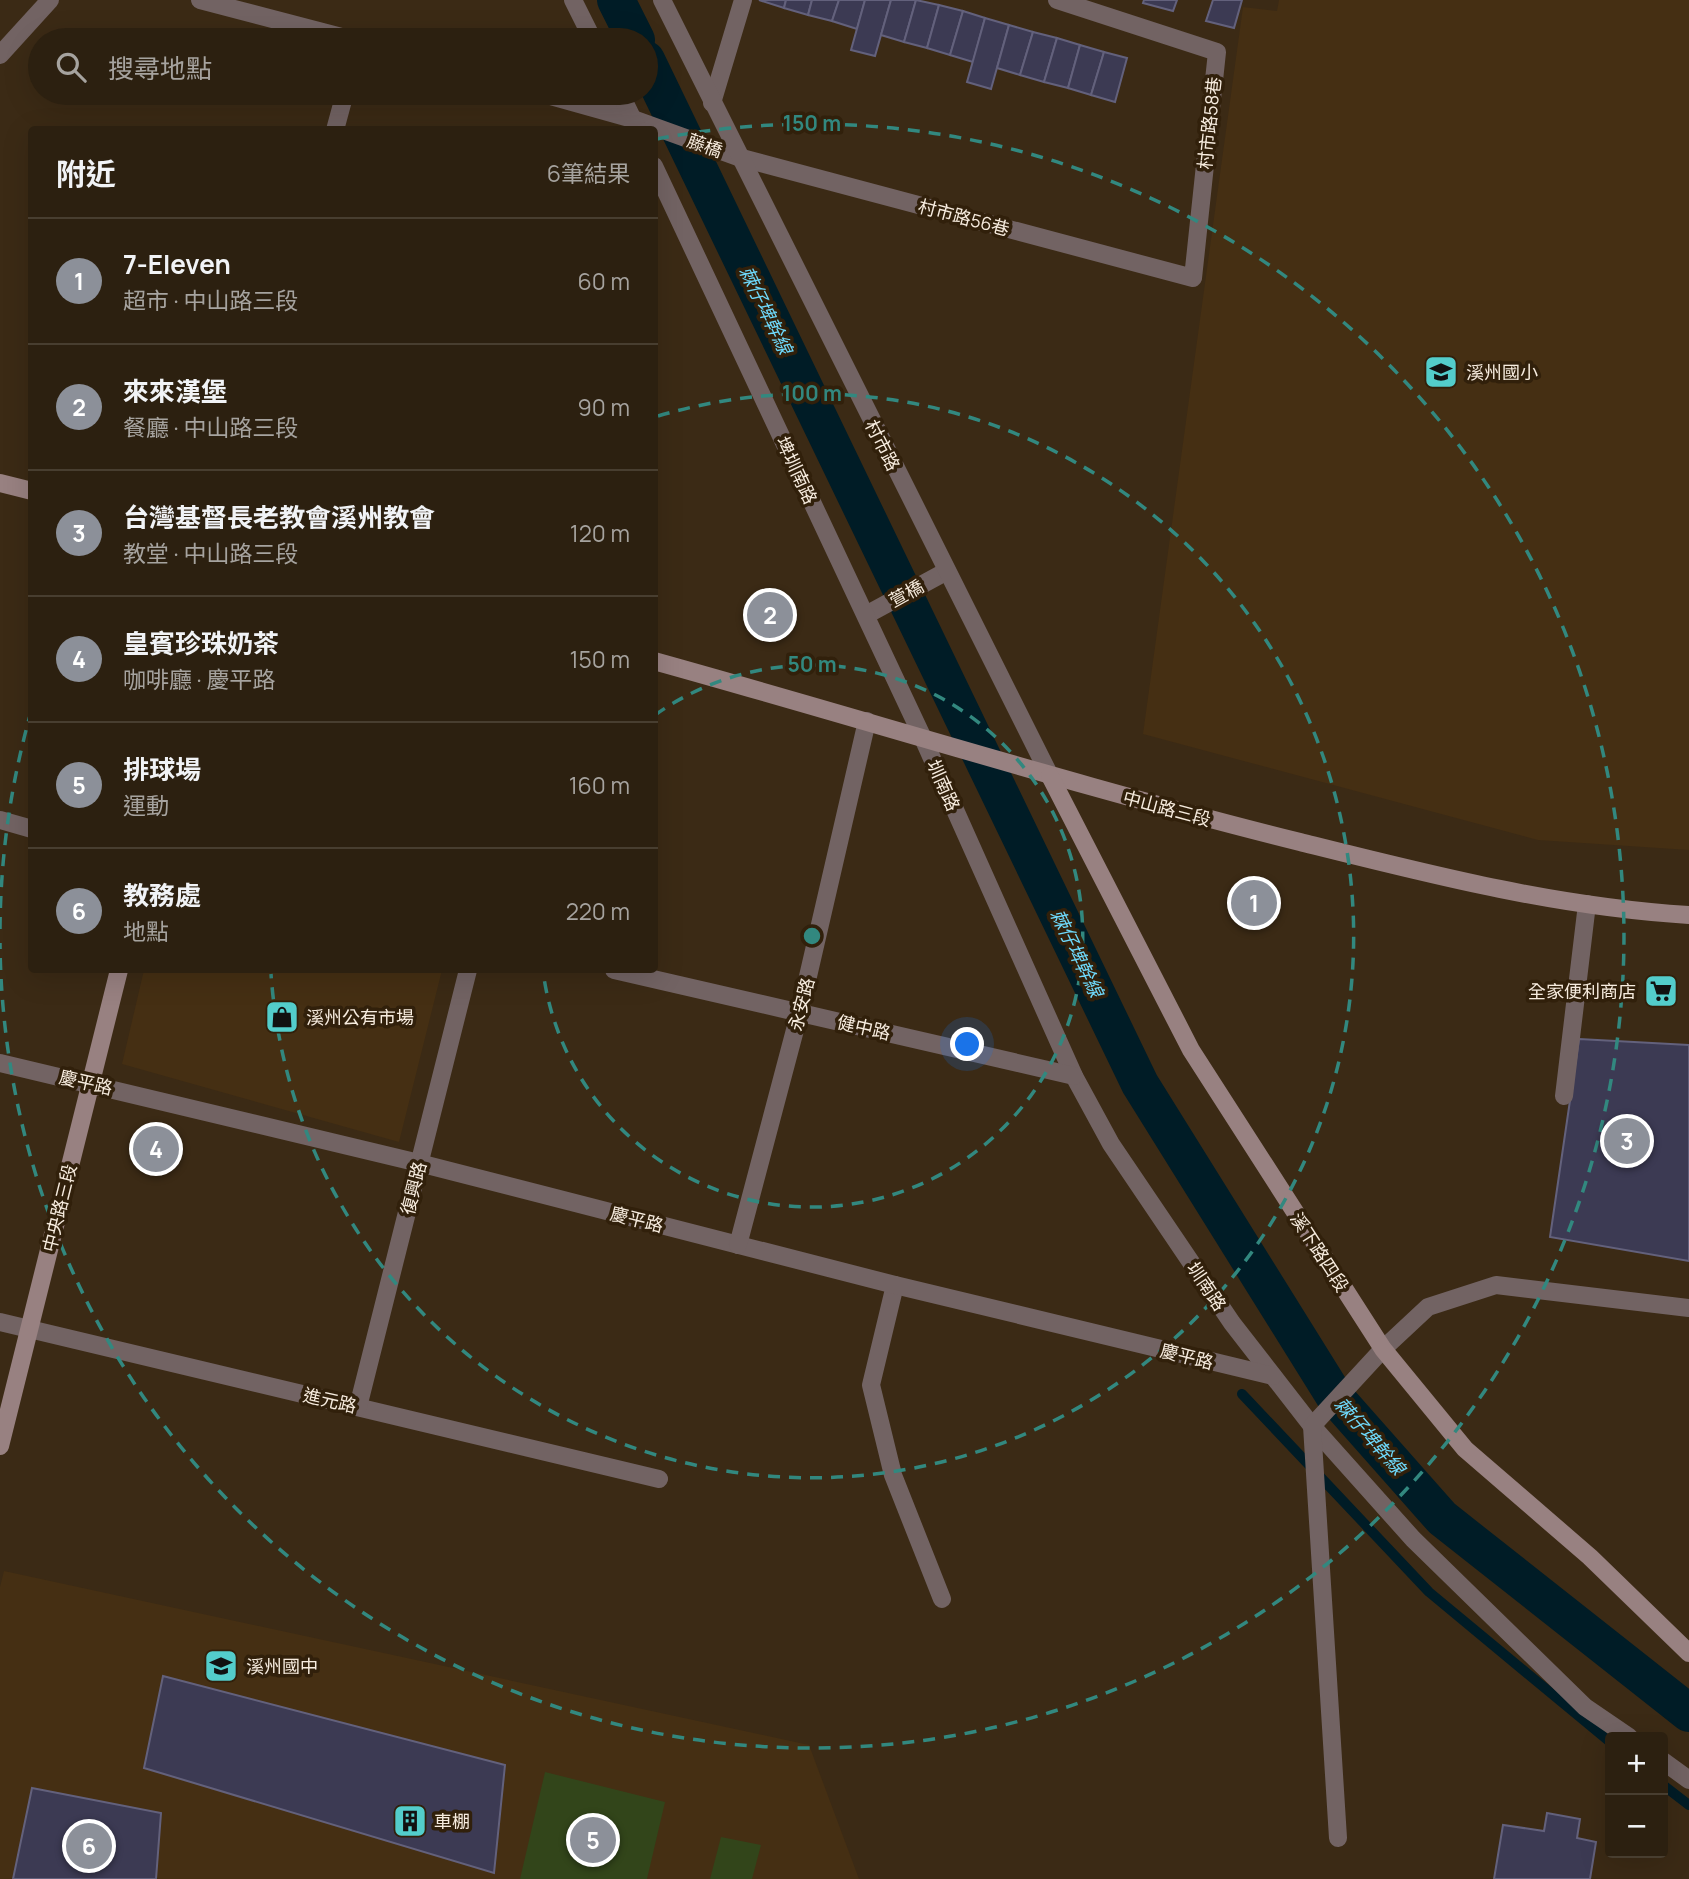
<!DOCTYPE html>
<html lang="zh-TW">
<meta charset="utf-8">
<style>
body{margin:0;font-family:Manrope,"Noto Sans TC",sans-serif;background:#342819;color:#f1f3f6}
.controls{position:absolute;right:21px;bottom:21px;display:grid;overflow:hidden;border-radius:7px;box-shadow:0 7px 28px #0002}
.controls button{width:63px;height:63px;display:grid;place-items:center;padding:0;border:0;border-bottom:2px solid #483e30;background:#2c2010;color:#f1f3f6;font:35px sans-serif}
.you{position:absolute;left:968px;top:1045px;width:24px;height:24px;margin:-18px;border:5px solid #fff;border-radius:50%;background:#1a73e8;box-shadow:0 0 0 10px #1a73e833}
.badge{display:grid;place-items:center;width:46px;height:46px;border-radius:50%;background:#8c9099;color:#fff;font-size:23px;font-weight:700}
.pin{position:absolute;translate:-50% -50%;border:4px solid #fff;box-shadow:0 2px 7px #0006}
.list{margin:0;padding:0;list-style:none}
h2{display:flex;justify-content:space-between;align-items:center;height:91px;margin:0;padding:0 28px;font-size:30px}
h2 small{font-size:23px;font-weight:400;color:#a6a39f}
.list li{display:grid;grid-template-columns:46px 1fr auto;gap:21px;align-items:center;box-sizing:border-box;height:126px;padding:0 28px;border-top:2px solid #483e30}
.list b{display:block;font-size:26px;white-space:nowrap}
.list p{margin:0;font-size:23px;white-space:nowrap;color:#a6a39f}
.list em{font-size:23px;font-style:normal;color:#a6a39f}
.icon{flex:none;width:38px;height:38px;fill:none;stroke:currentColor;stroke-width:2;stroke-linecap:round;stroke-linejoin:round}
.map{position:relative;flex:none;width:1689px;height:1879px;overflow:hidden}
.search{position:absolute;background:#2c2010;box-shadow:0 7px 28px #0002;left:28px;top:28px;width:630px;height:77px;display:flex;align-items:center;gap:18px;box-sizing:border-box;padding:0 24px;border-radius:38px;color:#a6a39f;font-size:26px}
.panel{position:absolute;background:#2c2010;box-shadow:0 7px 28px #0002;left:28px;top:126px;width:630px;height:847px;border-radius:7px}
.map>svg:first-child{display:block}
.built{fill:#452f13}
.grass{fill:#32451a}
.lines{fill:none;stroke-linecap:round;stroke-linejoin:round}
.stream{stroke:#001c26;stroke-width:10}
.canal{stroke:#001c26;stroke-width:38}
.building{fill:#3c3a53;stroke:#63617c;stroke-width:2}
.lane{stroke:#726363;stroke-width:18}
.street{stroke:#726363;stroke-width:18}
.secondary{stroke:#988181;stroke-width:18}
.ring{fill:none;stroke:#32887f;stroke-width:3.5;stroke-dasharray:12 9}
.labels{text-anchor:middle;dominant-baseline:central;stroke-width:7;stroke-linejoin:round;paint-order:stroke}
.street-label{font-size:18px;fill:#f7ecdf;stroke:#31200b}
.poi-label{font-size:18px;fill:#f7ecdf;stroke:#31200b;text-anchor:start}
.water-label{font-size:19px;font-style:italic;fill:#6ed8fa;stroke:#31200b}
.centre{fill:#32887f;stroke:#31200b;stroke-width:3.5}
.ring-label{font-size:21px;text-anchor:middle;font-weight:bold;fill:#32887f;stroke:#31200b;stroke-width:7;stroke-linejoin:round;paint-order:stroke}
</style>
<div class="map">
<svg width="1689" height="1879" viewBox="0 0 1689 1879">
<rect width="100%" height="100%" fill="#3b2a15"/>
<!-- built -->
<g class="built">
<polygon points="1279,0 1689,0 1689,850 1538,840 1143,734 1243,7 1277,11"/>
<polygon points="144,970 442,970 399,1142 122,1064"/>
<polygon points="4,1571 809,1745 859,1879 0,1879 0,1587"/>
</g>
<!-- grass -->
<g class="grass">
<polygon points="545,1772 665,1802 647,1879 520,1879"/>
<polygon points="721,1837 761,1845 752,1879 710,1879"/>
</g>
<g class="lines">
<!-- stream -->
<g class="stream">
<polyline points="1242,1394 1429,1592 1610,1742"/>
<polyline points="1663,1785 1689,1805"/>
</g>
<!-- canal -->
<g class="canal">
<polyline points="616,0 636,40"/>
<polyline points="646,60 1140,1084 1335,1397 1442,1518 1689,1713"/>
</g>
</g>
<!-- building -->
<g class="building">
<polygon points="759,0 786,0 784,8"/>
<polygon points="786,0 812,0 808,15 784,8"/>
<polygon points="812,0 839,0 832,21 808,15"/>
<polygon points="839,0 865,0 857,29 832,21"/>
<polygon points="865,0 891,0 875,56 851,50"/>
<polygon points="891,0 916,0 904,42 881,35"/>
<polygon points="916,0 939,5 927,48 904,42"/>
<polygon points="1144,0 1177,0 1173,11 1143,3"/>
<polygon points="1213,0 1242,0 1234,28 1206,21"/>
<polygon points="939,5 963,11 950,55 927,48"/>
<polygon points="963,11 985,18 973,62 950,55"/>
<polygon points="985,18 1009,25 991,89 967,82"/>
<polygon points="1009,25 1033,32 1020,75 997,68"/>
<polygon points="1033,32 1057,38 1044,82 1020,75"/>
<polygon points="1057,38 1080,45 1068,88 1044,82"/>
<polygon points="1080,45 1104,52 1091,95 1068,88"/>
<polygon points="1104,52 1127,58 1115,102 1091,95"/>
<polygon points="1579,1039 1689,1045 1689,1261 1550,1237"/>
<polygon points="163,1676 505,1765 494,1873 144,1768"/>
<polygon points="32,1788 161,1813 156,1879 13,1879"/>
<polygon points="1547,1813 1580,1819 1577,1838 1596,1842 1590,1879 1494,1879 1503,1825 1544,1831"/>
</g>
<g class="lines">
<!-- lane -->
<g class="lane">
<polyline points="200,0 353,40"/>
<polyline points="0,55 50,0"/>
<polyline points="540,93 633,119 738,157 1193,278 1217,52 1057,0"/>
<polyline points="712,103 743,0"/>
<polyline points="866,615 947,571"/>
<polyline points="1564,1096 1587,904"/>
<polyline points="895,1285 871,1385 893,1475 942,1599"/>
</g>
<!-- street -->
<g class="street">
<polyline points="573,0 593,40"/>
<polyline points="662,0 1050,776"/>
<polyline points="620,93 638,130"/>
<polyline points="335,130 345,93"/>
<polyline points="654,166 922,736 1074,1076 1111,1144 1232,1323 1312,1426 1413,1539 1585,1707 1629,1737"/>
<polyline points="0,820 32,829"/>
<polyline points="614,970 1074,1076"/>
<polyline points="0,1063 419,1163 895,1285 1273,1376"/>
<polyline points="738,1245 800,1011 867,721"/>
<polyline points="0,1322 659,1479"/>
<polyline points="358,1407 468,970"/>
<polyline points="1663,1761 1689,1780"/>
<polyline points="1338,1838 1312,1426 1383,1349 1428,1307 1496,1285 1689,1308"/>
</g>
<!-- secondary -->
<g class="secondary">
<polyline points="0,483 32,491"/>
<path d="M 654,661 C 870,721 1083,788 1300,842 C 1428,874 1556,907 1689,915"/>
<polyline points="1050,776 1191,1050 1383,1349 1465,1449 1590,1557 1689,1653"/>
<polyline points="0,1446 119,970"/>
</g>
</g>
<!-- distance rings -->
<g class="ring">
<path d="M655 715A271 271 0 1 1 543 971"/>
<path d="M658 416A542 542 0 1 1 271 974"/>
<path d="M0 929A812 812 0 0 1 31 712M657 139A812 812 0 1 1 0 943"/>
</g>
<!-- icons -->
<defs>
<symbol id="school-square" viewBox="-11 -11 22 22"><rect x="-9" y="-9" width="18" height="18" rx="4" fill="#53cdcb" stroke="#31200b"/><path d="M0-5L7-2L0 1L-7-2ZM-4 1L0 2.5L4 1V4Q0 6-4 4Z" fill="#111"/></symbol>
<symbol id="supermarket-square" viewBox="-11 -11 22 22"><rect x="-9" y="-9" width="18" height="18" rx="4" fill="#53cdcb" stroke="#31200b"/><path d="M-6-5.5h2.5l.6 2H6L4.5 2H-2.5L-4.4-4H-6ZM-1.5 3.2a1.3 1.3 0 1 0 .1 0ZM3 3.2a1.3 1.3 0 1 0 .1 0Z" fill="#111"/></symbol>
<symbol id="shop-square" viewBox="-11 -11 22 22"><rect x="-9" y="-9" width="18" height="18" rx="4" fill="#53cdcb" stroke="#31200b"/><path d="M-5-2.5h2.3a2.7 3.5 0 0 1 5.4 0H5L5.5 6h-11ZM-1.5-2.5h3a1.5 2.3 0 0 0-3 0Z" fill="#111"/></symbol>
<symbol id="building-square" viewBox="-11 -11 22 22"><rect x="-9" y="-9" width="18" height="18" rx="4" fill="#53cdcb" stroke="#31200b"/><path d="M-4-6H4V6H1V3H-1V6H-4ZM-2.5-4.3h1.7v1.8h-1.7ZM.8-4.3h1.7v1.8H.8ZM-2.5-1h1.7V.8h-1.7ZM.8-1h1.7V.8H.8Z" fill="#111"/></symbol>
</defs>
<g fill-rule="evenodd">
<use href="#school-square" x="1422" y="353" width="38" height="38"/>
<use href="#supermarket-square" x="1642" y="972" width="38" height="38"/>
<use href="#shop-square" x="263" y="998" width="38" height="38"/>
<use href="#school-square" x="202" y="1647" width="38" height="38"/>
<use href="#building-square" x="391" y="1802" width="38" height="38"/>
</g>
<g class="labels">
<!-- street labels -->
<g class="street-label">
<text transform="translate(1209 123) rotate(-84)">村市路58巷</text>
<text transform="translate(705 145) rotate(20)">藤橋</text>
<text transform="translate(964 217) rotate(15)">村市路56巷</text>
<text transform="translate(883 445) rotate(63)">村市路</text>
<text transform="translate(797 470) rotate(65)">埤圳南路</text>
<text transform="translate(906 593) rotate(-29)">萱橋</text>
<text transform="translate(944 785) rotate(66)">圳南路</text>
<text transform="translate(1167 808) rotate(15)">中山路三段</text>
<text transform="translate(801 1004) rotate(-76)">永安路</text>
<text transform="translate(864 1027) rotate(13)">健中路</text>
<text transform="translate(86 1082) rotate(13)">慶平路</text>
<text transform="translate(413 1188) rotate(-76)">復興路</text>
<text transform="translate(59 1208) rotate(-76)">中央路三段</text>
<text transform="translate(637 1219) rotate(14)">慶平路</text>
<text transform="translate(1320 1252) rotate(57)">溪下路四段</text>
<text transform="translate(1207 1286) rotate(56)">圳南路</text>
<text transform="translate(1187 1356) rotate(14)">慶平路</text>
<text transform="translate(330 1400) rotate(13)">進元路</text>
</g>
<!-- poi labels -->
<g class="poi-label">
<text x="1466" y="372">溪州國小</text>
<text x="1636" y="991" text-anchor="end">全家便利商店</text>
<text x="306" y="1017">溪州公有市場</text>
<text x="246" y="1666">溪州國中</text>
<text x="434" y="1821">車棚</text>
</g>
<!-- water labels -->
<g class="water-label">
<text transform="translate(766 310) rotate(64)">棘仔埤幹線</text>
<text transform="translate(1077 953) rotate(64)">棘仔埤幹線</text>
<text transform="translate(1370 1436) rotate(49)">棘仔埤幹線</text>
</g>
</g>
<circle cx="812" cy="936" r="10" class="centre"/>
<g class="ring-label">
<text x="812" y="131">150 m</text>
<text x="812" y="401">100 m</text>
<text x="812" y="672">50 m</text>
</g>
</svg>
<div class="controls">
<button>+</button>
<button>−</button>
</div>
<div class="you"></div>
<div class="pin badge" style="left:1254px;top:903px">1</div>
<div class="pin badge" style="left:770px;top:615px">2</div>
<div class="pin badge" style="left:1627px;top:1141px">3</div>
<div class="pin badge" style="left:156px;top:1149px">4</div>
<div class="pin badge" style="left:593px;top:1840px">5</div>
<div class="pin badge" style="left:89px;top:1846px">6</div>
<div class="search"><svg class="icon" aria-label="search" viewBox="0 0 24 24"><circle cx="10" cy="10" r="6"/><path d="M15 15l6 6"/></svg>搜尋地點</div>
<section class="panel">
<h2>附近<small>6筆結果</small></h2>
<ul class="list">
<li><span class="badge">1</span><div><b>7-Eleven</b><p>超市 · 中山路三段</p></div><em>60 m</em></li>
<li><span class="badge">2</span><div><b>來來漢堡</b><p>餐廳 · 中山路三段</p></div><em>90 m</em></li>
<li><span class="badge">3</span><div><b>台灣基督長老教會溪州教會</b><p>教堂 · 中山路三段</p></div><em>120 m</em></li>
<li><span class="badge">4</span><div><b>皇賓珍珠奶茶</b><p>咖啡廳 · 慶平路</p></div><em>150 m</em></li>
<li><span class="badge">5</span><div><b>排球場</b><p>運動</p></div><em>160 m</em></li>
<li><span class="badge">6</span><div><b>教務處</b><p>地點</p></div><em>220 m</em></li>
</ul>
</section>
</div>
